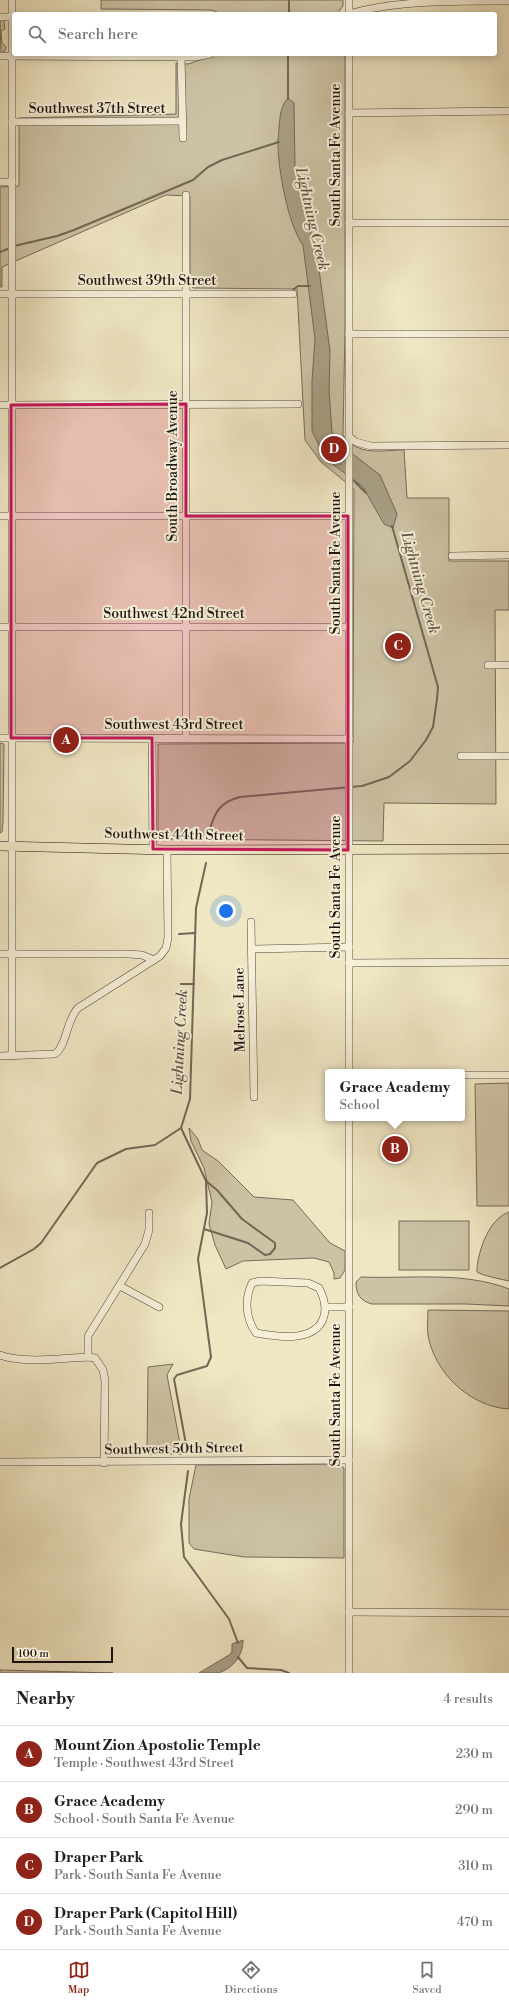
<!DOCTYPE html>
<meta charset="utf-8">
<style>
body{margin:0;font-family:"Libre Bodoni",serif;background:#f2f2f2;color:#202124}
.scale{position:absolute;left:12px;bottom:10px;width:101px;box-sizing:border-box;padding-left:4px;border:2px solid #1f140f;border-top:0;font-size:11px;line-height:14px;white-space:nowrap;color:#1f140f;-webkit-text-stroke:3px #f5efd8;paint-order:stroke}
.you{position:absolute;left:226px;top:911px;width:14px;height:14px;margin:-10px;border:3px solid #fff;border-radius:50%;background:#1a73e8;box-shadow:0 0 0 6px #1a73e833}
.badge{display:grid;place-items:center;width:26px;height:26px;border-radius:50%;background:#8f2418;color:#fff;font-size:13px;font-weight:700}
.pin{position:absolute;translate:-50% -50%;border:2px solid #fff;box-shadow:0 1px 4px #0006}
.popup{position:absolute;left:325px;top:1069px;width:140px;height:52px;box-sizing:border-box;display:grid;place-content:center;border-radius:4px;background:#fff;filter:drop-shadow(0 1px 3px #0005);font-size:13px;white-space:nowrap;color:#757577}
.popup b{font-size:15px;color:#202124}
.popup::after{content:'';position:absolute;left:50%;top:100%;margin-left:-8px;border:8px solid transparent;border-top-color:#fff}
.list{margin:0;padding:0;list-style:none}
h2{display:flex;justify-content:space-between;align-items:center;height:52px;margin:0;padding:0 16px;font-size:17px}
h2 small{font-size:13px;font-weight:400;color:#757577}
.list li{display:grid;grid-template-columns:26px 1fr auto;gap:12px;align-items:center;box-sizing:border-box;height:56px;padding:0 16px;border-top:1px solid #e0e0e0}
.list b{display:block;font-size:15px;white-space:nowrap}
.list p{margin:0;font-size:13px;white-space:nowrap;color:#757577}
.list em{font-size:13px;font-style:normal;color:#757577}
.icon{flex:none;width:22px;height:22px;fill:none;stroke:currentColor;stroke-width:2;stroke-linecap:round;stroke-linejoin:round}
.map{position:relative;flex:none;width:509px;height:1673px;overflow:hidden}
.search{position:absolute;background:#fff;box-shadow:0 2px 10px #0003;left:12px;right:12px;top:12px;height:44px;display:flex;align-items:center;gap:10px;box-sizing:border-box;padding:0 14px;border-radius:4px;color:#757577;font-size:15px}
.sheet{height:276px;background:#fff}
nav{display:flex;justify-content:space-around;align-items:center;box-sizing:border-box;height:56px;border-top:1px solid #e0e0e0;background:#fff;font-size:11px;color:#757577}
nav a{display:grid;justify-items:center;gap:2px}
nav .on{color:#8f2418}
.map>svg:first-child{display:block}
.green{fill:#ccc2a4;stroke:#766b5a}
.water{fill:#a89f86;stroke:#716756}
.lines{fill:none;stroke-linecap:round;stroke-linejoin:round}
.stream{stroke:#716756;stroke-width:2}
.minor-casing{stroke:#53483c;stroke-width:8}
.major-casing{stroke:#1f140f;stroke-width:10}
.minor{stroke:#f5efd8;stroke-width:7}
.major{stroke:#efe6c3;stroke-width:9}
.marked{fill:#c2185b;fill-opacity:0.2;stroke:#c2185b;stroke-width:3;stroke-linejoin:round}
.labels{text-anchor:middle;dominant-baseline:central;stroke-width:4;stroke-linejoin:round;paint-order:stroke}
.street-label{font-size:14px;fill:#1f140f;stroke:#f5efd8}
.water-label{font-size:15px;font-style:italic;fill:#5d5345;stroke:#f5efd8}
</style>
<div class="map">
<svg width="509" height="1673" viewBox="0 0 509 1673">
<rect width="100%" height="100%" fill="#efe6c3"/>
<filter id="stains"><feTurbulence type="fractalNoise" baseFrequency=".005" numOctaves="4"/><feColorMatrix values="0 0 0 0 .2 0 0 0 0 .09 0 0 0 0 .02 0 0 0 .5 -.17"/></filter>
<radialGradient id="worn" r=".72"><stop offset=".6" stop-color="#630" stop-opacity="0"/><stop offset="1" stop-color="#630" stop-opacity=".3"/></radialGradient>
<!-- green -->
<g class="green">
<polygon points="101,0 343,0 343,6 337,14 223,14 211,10 101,9"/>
<polygon points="0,20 4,21 5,29 1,31 2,43 6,47 5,51 1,53"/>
<path d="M 218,54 L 345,54 L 345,328 L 343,435 C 359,457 380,450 404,450 L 407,498 L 449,498 L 449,561 L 509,561 L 509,610 L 495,610 L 496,804 L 384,803 L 383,841 L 158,839 L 158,744 L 353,743 L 354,489 L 321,462 L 305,440 L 297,289 L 193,288 L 190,283 L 190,196 L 166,195 L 2,267 L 2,287 L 0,287 L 0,187 L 19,186 L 19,118 L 176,114 L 176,63 L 188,64 Z"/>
<polygon points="0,743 4,744 3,822 2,832 0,833"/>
<polygon points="509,1083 509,1206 477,1206 475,1084"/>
<polygon points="189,1128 198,1139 202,1150 218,1161 254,1197 293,1200 330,1243 345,1251 345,1270 340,1278 334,1279 334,1273 329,1262 314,1258 243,1261 226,1269 215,1245 209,1224 212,1202 204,1168 191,1141"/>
<path d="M 509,1212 L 509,1281 C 500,1279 484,1276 477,1272 L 477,1268 C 479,1249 489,1219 509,1212 Z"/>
<rect x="399" y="1221" width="70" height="49"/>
<path d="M 361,1277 C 410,1279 463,1271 509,1289 L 509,1306 L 466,1304 L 372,1304 C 360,1301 356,1294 356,1282 Z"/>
<path d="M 428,1310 L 509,1311 L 509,1409 C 470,1407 434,1372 428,1335 C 427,1327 428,1318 428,1310 Z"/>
<polygon points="173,1364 167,1375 182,1454 147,1454 148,1367"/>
<polygon points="338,1464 344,1468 344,1558 244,1557 194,1549 189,1543 189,1499 196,1465"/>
<polygon points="0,1670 113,1673 0,1673"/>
</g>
<!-- water -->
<g class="water">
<path d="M 288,98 L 294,103 L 295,167 L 318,262 L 330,351 L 329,391 L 332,432 L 341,445 L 380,475 L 397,514 L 393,528 L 384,524 L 363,487 L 326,459 L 312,431 L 312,381 L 315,339 L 303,245 C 288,225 278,169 278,144 L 277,142 L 278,140 C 280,126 278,108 288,98 Z"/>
<path d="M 243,1640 C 243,1655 234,1668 218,1673 C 213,1673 205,1673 199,1673 L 229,1655 L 232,1652 L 232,1644 Z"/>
</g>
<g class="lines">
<!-- stream -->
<g class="stream">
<polyline points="289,14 289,0"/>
<polyline points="288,99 288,54"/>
<polyline points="14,246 57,236 74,230 193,180 208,167 222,160 279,142"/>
<polyline points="0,252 10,248"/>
<polyline points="293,290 298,286 310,286"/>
<polyline points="352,479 366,493"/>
<path d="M 207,838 C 214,816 216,803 240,797 L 362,786 L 389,777 L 410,761 L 426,740 L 433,727 L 437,699 L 438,687 L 392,526"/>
<polyline points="179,934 195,933"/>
<polyline points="181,984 194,984"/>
<polyline points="181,1128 206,1181 207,1213 198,1259 211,1357 207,1366 177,1375 174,1379 187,1450"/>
<polyline points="204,1229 248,1243 265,1255 270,1254 275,1248 275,1243 242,1219 217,1190 206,1181"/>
<polyline points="0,1268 34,1249 41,1243 97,1163 126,1149 155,1145 181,1128 190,1099 196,908 206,863"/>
<polyline points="188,1471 181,1524 184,1557 229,1619 238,1643"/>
<polyline points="238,1657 247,1668 281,1670 289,1673"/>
</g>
<defs>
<g id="minor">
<path d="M 349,14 C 397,0 458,1 509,1"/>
<polyline points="349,14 349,0"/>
<polyline points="0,17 14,17"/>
<polyline points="349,54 349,1072"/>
<polyline points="0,56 196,57 210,54"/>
<polyline points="181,57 183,138"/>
<polyline points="349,113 509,111"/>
<polyline points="12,122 182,121"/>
<polyline points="0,182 12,182"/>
<polyline points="349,223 509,223"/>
<polyline points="0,294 293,294"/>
<polyline points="349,334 509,334"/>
<polyline points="0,405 298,404"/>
<polyline points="349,437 356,442 371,446 509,445"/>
<polyline points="0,516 348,516"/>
<polyline points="452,556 509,555"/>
<polyline points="0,627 348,627"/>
<polyline points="488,665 509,665"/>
<polyline points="0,738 349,739"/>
<polyline points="152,738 153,849"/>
<polyline points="186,738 186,195"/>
<polyline points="461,756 509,756"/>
<polyline points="251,922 254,1097"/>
<polyline points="252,949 349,947"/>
<polyline points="0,954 129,954 142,955 154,960"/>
<polyline points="349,963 509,962"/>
<path d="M 0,1056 L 55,1054 C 67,1045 66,1021 78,1008 L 160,956 L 166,948 L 168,938 L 167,850"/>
<polyline points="12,1056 12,0"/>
<polyline points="462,1075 509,1075"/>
<polyline points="349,1118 349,1673"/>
<path d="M 260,1281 L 308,1283 L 319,1288 C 331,1311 325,1332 297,1336 C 285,1338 268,1335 256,1333 C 246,1319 244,1300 252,1283 Z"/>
<polyline points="120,1286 159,1307"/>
<polyline points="326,1307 349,1307"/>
<path d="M 0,1355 C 24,1364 62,1358 88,1357 L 95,1358 L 103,1370 L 105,1381 L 104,1463"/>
<polyline points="88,1357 88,1336 145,1244 149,1230 149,1213"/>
<polyline points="0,1462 349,1460"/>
<polyline points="349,1612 509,1613"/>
</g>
<polyline id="major" points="0,846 167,850 509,849"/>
</defs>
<!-- minor casing -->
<use href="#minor" class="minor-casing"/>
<!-- major casing -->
<use href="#major" class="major-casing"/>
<!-- minor -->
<use href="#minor" class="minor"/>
<!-- major -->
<use href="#major" class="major"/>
</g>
<!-- marked area -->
<path class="marked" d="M 186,404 L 186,516 L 348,516 L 348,850 L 153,849 L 152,738 L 11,738 L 11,405 Z"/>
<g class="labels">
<!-- street labels -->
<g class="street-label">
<text x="97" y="109">Southwest 37th Street</text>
<text transform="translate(336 155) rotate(-90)">South Santa Fe Avenue</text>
<text x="147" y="281">Southwest 39th Street</text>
<text transform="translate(173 466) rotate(-90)">South Broadway Avenue</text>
<text transform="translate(336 563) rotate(-90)">South Santa Fe Avenue</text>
<text x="174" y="614">Southwest 42nd Street</text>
<text x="174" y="725">Southwest 43rd Street</text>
<text transform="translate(174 835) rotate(1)">Southwest 44th Street</text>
<text transform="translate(336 887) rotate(-90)">South Santa Fe Avenue</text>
<text transform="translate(240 1010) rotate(-91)">Melrose Lane</text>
<text transform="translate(336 1395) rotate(-90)">South Santa Fe Avenue</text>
<text transform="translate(174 1449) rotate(-1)">Southwest 50th Street</text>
</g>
<!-- water labels -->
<g class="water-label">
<text transform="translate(312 219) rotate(77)">Lightning Creek</text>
<text transform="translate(420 583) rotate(74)">Lightning Creek</text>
<text transform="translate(180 1042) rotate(-87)">Lightning Creek</text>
</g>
</g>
<rect width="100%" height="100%" filter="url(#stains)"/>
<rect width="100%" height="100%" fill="url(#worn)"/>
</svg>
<div class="scale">100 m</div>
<div class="you"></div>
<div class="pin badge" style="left:66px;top:740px">A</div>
<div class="pin badge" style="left:395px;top:1149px">B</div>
<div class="popup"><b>Grace Academy</b>School</div>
<div class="pin badge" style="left:398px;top:646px">C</div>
<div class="pin badge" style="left:334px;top:449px">D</div>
<div class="search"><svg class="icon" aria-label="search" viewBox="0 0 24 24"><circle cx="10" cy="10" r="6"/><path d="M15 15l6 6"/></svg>Search here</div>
</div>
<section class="sheet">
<h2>Nearby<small>4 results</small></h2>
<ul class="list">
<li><span class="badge">A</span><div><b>Mount Zion Apostolic Temple</b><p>Temple · Southwest 43rd Street</p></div><em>230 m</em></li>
<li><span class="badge">B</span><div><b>Grace Academy</b><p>School · South Santa Fe Avenue</p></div><em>290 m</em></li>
<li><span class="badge">C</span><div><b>Draper Park</b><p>Park · South Santa Fe Avenue</p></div><em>310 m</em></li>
<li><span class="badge">D</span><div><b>Draper Park (Capitol Hill)</b><p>Park · South Santa Fe Avenue</p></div><em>470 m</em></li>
</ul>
</section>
<nav>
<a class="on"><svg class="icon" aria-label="map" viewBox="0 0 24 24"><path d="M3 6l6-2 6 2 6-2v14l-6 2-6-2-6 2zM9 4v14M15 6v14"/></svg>Map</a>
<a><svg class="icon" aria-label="directions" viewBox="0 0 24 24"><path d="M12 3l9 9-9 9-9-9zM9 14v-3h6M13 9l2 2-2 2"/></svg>Directions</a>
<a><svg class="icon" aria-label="saved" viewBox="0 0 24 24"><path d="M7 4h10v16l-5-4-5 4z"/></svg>Saved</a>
</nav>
